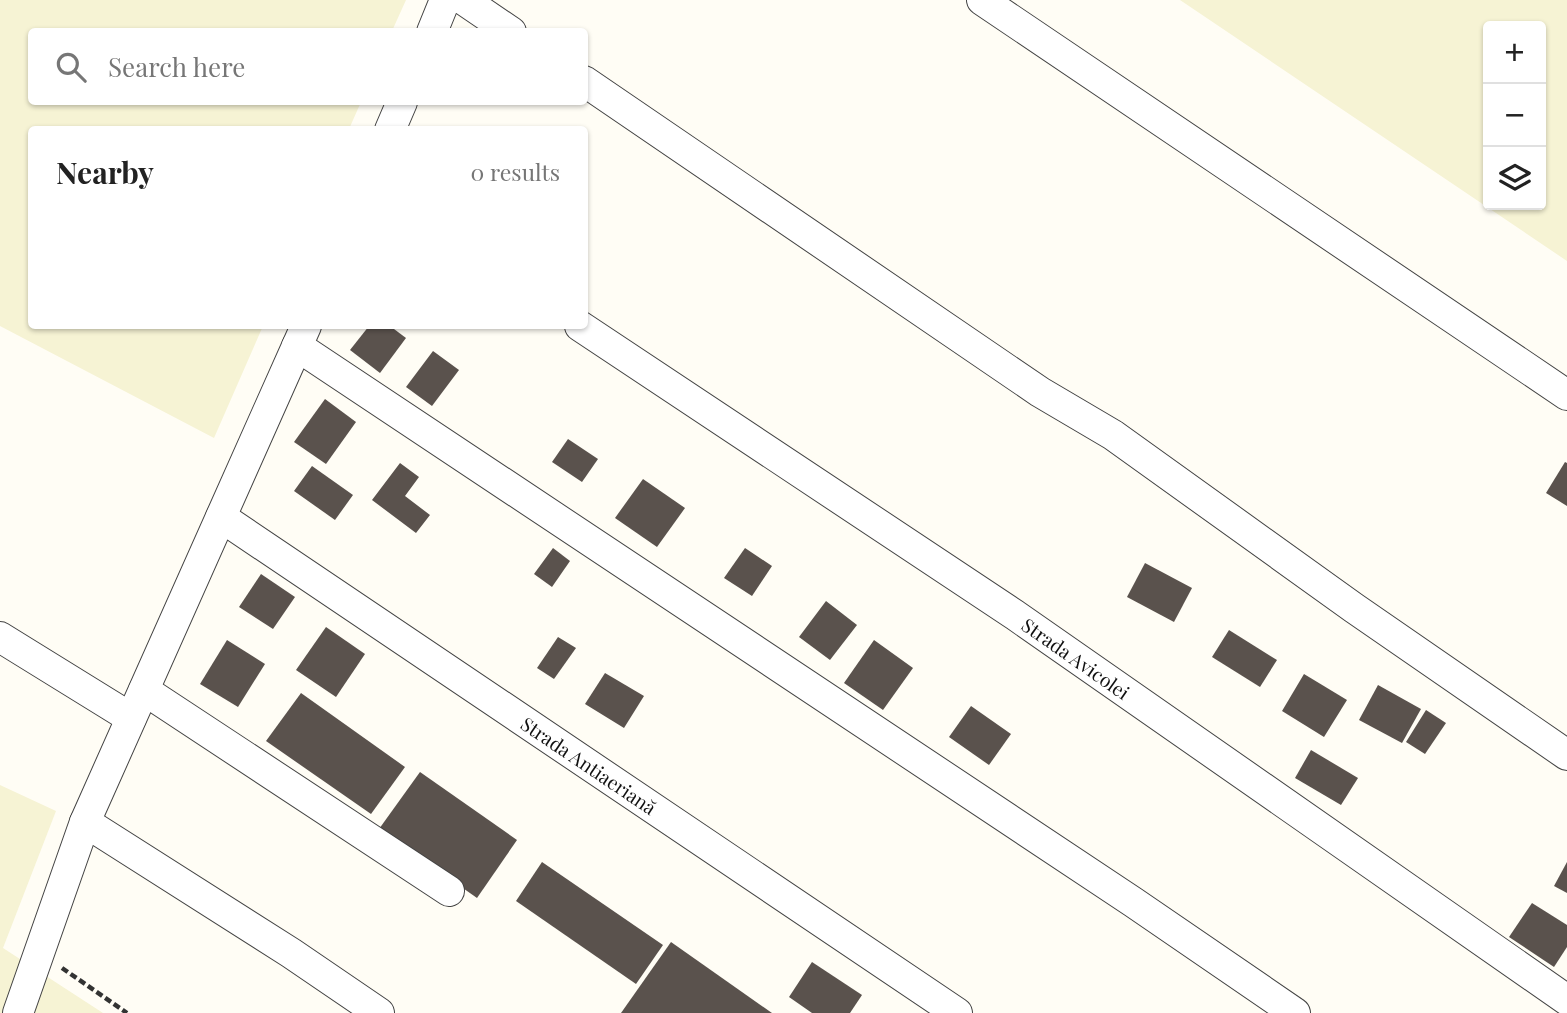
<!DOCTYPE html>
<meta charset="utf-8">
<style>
body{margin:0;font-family:"Playfair Display",serif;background:#f6f6f6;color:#222}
.controls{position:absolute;right:21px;top:21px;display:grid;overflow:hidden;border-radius:7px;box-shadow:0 2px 5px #0004}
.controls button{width:63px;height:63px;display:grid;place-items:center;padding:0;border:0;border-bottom:2px solid #e0e0e0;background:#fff;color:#222;font:35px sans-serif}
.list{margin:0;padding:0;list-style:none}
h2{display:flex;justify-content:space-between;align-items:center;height:91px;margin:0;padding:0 28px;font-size:30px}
h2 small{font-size:23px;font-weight:400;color:#767676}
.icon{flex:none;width:38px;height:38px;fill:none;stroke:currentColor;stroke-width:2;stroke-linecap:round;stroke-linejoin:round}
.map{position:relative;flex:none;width:1567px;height:1013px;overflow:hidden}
.search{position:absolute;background:#fff;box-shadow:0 2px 5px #0004;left:28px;top:28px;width:560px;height:77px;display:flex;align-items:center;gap:18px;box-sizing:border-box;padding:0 24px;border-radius:7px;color:#767676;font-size:26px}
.panel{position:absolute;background:#fff;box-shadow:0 2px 5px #0004;left:28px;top:126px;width:560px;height:203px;border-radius:7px}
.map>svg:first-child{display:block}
.farmland{fill:#f6f3d4;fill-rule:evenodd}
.building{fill:#5a524d}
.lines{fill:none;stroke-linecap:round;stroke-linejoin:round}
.street-casing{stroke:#444;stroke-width:32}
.path{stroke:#333;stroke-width:4.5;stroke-dasharray:7 3.5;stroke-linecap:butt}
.street{stroke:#fff;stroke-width:30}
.labels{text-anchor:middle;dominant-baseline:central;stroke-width:7;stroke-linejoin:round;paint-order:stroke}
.street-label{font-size:19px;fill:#111;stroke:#fff}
</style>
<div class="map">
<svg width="1567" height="1013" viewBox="0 0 1567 1013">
<rect width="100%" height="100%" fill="#fffdf5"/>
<!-- farmland -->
<g class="farmland">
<polygon points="0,0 406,0 392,31 32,32 32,102 361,102 349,129 32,130 32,326 263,326 214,438 0,326"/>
<path d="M 1180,0 L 1567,0 L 1567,261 ZM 1488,26 L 1541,26 L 1541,205 L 1488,205 Z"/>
<polygon points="0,785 56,811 3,948 103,1013 0,1013"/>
</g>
<!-- building -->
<g class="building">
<polygon points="369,326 390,326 406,338 380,373 350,350"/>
<polygon points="433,351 459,370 432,406 406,387"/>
<polygon points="325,399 356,422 326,464 294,442"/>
<polygon points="568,439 598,459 582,482 552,462"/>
<polygon points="1565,462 1567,463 1567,506 1546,493"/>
<polygon points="400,463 419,477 405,496 430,515 416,533 372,500"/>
<polygon points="312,466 353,495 335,520 294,491"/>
<polygon points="643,479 685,508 657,547 615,518"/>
<polygon points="553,548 570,561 552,587 534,574"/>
<polygon points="745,548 772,566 752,596 724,578"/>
<polygon points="1145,563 1192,588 1174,622 1127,597"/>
<polygon points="261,574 295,597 273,629 239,607"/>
<polygon points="826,601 857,625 830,660 799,637"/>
<polygon points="326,627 365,654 336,697 296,670"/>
<polygon points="1229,630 1277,660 1260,687 1212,657"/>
<polygon points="558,637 576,648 554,679 537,668"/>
<polygon points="227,640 265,664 238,707 200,684"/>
<polygon points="874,640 913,668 883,710 844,683"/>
<polygon points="605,673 644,696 624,728 585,704"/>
<polygon points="1304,674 1347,700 1324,737 1282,711"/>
<polygon points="1378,685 1421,709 1402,743 1359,720"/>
<polygon points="301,693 405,767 371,814 266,741"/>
<polygon points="971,706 1011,734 989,765 949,737"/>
<polygon points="1426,710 1446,723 1425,754 1406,742"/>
<polygon points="1311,750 1358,778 1341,805 1295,778"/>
<polygon points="420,772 517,840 477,898 379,829"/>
<polygon points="542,862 663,945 636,984 516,901"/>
<polygon points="1567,862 1567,893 1554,886"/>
<polygon points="1532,903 1567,925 1567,947 1554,967 1509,937"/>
<polygon points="671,942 772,1013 621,1013"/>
<polygon points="812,962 862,995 850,1013 812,1013 789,997"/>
</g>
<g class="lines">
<defs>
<g id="street">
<polyline points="464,0 511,32"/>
<polyline points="982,0 1567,395"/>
<polyline points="432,32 445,0"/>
<polyline points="584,81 1040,392 1113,435 1354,608 1567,755"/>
<polyline points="390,130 402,102"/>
<polyline points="580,326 1015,615 1567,1000"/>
<polyline points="297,346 1133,902 1295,1013"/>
<polyline points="221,517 957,1013"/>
<polyline points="0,637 131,718"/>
<polyline points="144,690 449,891"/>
<polyline points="85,822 291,953 379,1013"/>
<polyline points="18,1013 85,822 306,326"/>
</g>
</defs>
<!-- street casing -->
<use href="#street" class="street-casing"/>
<!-- path -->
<polyline class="path" points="62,968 127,1013"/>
<!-- street -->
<use href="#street" class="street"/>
</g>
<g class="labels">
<!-- street labels -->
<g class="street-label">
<text transform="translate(1076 658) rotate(35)">Strada Avicolei</text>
<text transform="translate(589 765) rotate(34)">Strada Antiaeriană</text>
</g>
</g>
</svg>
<div class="controls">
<button>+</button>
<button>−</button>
<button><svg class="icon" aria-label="layers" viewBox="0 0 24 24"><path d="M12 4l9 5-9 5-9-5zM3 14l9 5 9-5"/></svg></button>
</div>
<div class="search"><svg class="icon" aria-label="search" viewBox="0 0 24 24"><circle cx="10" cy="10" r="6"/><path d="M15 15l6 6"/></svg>Search here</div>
<section class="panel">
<h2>Nearby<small>0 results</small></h2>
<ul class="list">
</ul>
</section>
</div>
